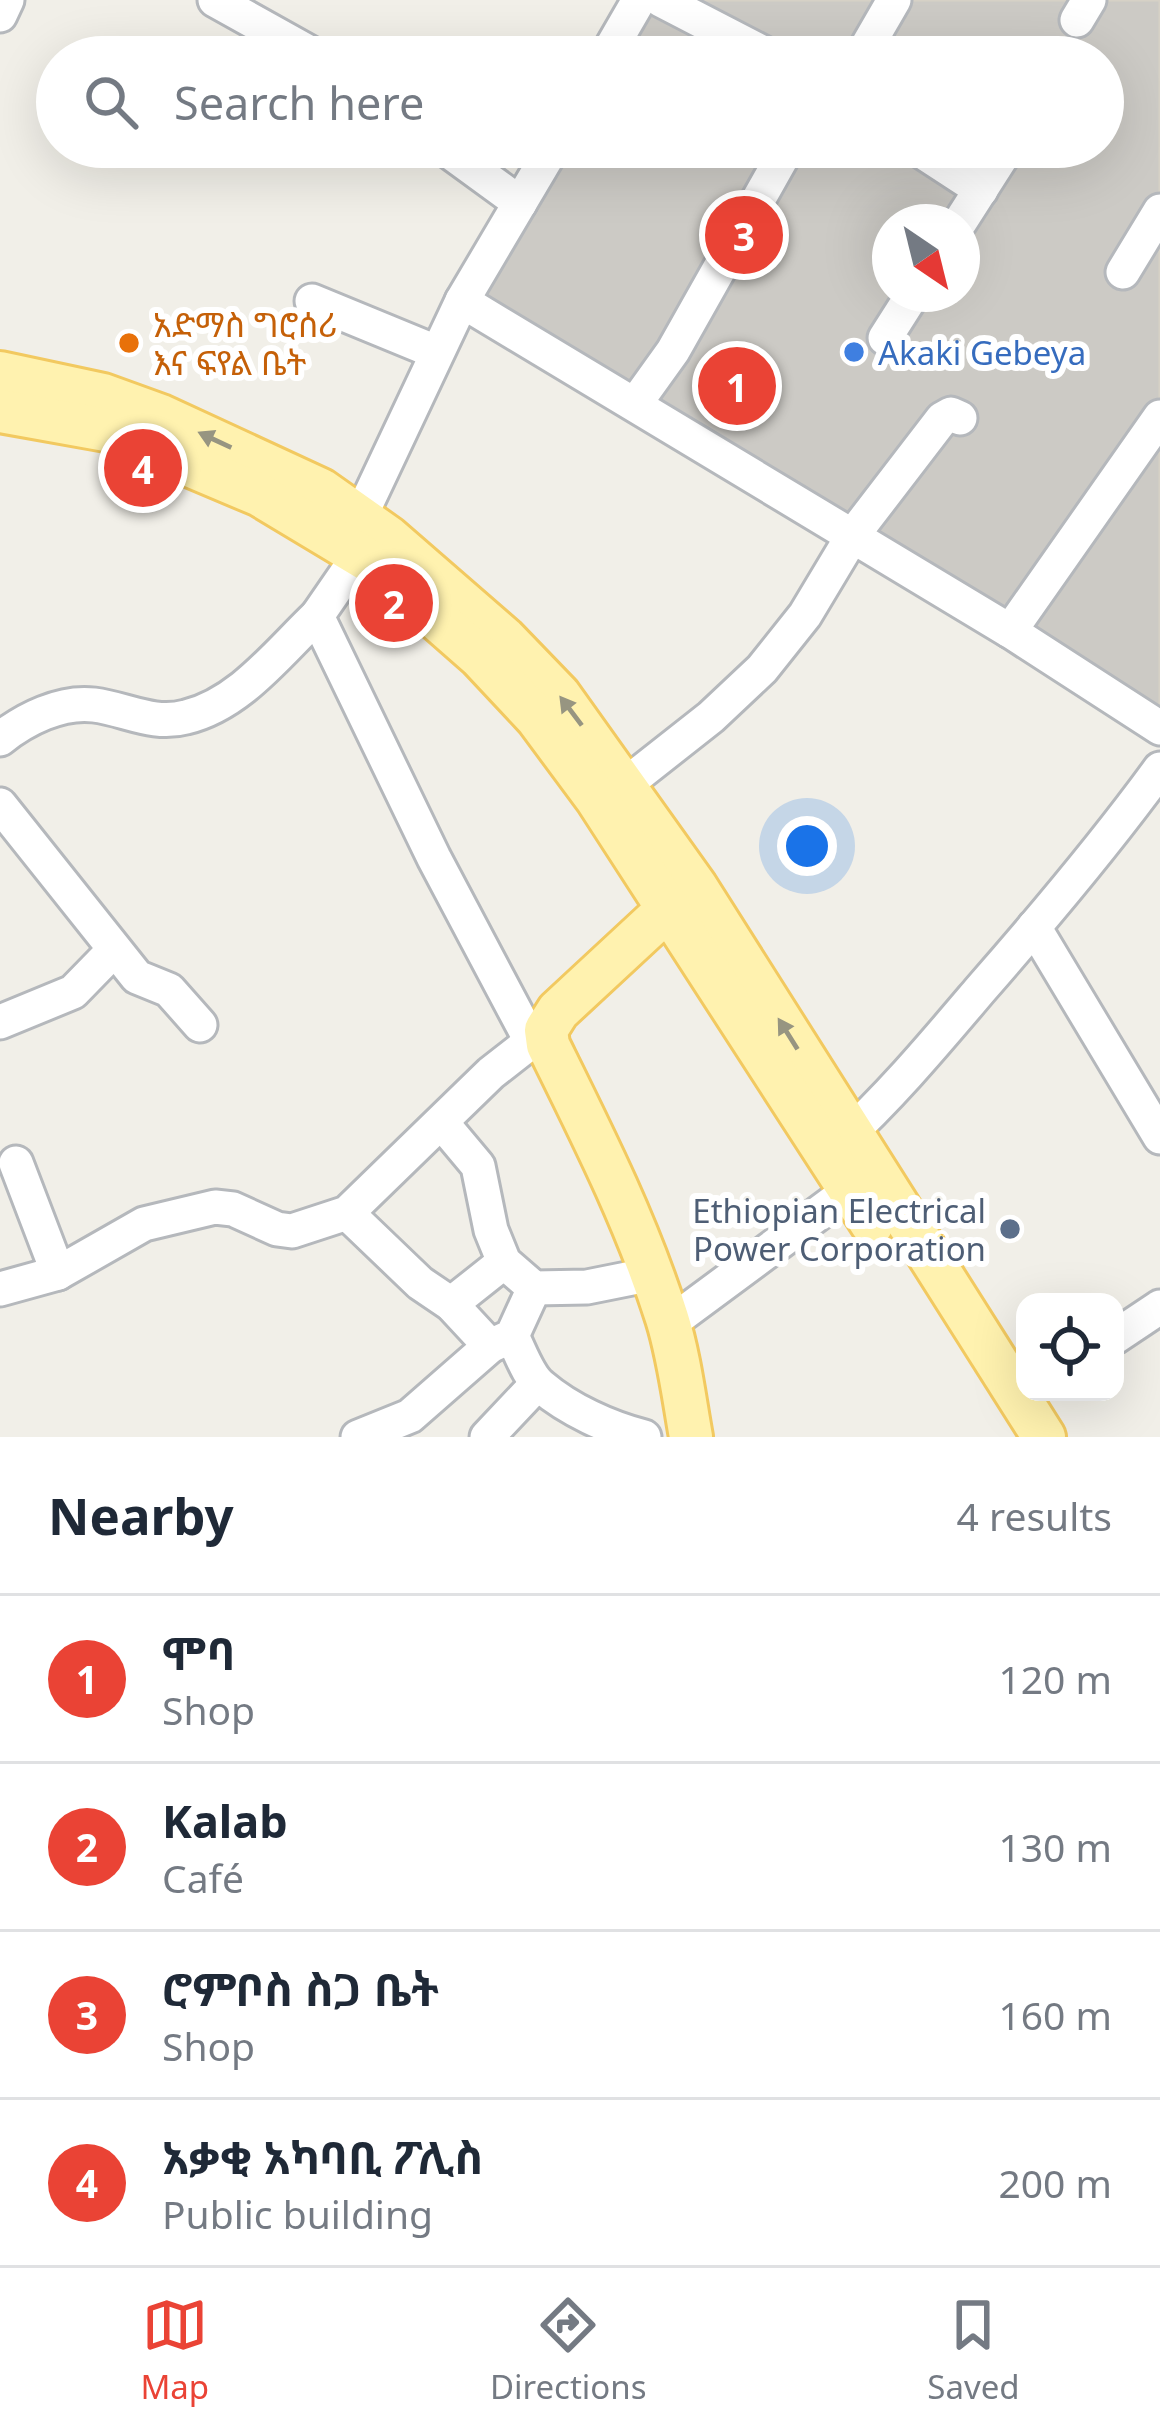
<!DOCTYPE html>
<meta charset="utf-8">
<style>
body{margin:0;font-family:"Noto Sans","Noto Sans Ethiopic",sans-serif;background:#f6f6f7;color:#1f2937}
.controls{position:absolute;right:36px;bottom:36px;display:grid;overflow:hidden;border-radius:24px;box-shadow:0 12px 48px #0002}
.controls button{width:108px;height:108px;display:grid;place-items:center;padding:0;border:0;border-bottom:3px solid #e0e1e3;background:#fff;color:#1f2937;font:60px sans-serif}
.compass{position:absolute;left:872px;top:204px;width:108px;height:108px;border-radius:50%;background:#fff;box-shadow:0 12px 48px #0002;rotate:145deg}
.you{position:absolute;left:807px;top:846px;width:42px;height:42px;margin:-30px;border:9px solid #fff;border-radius:50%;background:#1a73e8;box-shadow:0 0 0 18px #1a73e833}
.badge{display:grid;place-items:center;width:78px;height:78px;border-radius:50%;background:#ea4335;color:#fff;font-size:39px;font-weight:700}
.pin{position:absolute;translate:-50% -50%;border:6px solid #fff;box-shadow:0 3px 12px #0006}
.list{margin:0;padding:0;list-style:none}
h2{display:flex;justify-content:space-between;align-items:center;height:156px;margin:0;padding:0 48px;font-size:51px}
h2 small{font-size:39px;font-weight:400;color:#747a83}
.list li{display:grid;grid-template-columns:78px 1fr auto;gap:36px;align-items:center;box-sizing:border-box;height:168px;padding:0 48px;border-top:3px solid #e0e1e3}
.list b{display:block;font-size:45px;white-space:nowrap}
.list p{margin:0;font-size:39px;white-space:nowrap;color:#747a83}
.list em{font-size:39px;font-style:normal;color:#747a83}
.icon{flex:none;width:66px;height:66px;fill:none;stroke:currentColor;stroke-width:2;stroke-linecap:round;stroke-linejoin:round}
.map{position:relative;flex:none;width:1160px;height:1437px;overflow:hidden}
.search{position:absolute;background:#fff;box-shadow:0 12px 48px #0002;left:36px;right:36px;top:36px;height:132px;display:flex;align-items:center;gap:30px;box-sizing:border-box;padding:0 42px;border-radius:66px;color:#747a83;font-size:45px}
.sheet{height:828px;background:#fff}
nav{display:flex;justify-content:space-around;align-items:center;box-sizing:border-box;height:168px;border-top:3px solid #e0e1e3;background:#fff;font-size:33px;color:#747a83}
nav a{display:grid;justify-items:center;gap:6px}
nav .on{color:#ea4335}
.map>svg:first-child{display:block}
.building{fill:#cccac5;stroke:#d6d1c6;stroke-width:3;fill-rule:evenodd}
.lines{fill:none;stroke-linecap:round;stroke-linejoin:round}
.minor-casing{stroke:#b5b8bc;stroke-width:39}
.major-casing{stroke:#f2c960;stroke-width:48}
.minor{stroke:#fff;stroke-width:33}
.major{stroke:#fff2af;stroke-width:42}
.oneway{fill:#979581}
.food-dot{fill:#e8710a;stroke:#fff;stroke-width:4.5}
.shop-dot{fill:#3f7fe0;stroke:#fff;stroke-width:4.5}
.service-dot{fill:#5c6f8a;stroke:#fff;stroke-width:4.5}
.labels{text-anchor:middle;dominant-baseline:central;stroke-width:12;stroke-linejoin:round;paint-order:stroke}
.food-label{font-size:33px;fill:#c56008;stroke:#fff;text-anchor:start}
.shop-label{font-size:33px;fill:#366cbe;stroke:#fff;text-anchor:start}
.service-label{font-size:33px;fill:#4e5e75;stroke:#fff;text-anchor:end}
</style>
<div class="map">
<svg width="1160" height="1437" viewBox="0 0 1160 1437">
<rect width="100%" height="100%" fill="#f1efe8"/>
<!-- building -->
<path class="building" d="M 639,0 L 1160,0 L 1160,719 L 462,301 L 553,147 L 1103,147 L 1103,57 L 606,57 ZM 890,222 L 962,222 L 962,294 L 890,294 Z"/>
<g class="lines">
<defs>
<g id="minor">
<polyline points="215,0 317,57"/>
<polyline points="661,0 771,57"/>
<polyline points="0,15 7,0"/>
<polyline points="1077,20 1089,0"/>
<polyline points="606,57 639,0"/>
<polyline points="861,57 894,0"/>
<polyline points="443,147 520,203"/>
<polyline points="915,147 981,190"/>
<polyline points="960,222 1008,147"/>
<polyline points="1123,272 1160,211"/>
<polyline points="312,301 436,352"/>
<polyline points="462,301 1010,631 1160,728"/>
<polyline points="885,338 913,294"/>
<polyline points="635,404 673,351 788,147"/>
<polyline points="361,515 462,301 553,147"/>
<polyline points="359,555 317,616 434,858 531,1041"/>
<polyline points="1010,631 1160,417"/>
<path d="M 0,739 C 25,719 61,701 94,705 C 126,709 153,726 186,717 C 240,704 278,653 317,616"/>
<polyline points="626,784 711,717 762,669 805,615 853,535 942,419 951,414 960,418"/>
<polyline points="0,805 137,977 169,990 200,1025"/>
<polyline points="1034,927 1160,1137"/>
<polyline points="0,1022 73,992 113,951"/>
<polyline points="442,1123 478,1166 491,1230 504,1262 534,1288 587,1287 652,1274"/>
<path d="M 837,1145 C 889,1098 935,1043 980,990 C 1043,918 1104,846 1160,769"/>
<polyline points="16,1163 58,1273"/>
<polyline points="347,1213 420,1283 451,1304 490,1346"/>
<polyline points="0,1289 58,1273 144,1224 215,1207 233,1209 277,1229 292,1231 347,1213 491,1073 546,1030"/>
<polyline points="451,1304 504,1262"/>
<polyline points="669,1324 850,1190"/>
<path d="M 512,1336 C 520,1351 528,1376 541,1386 C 569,1410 609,1428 644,1437"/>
<polyline points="1115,1337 1160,1307"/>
<polyline points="358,1437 410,1416 490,1346 512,1336 534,1288"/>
<polyline points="487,1437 537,1384"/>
</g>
<g id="major">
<polyline points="0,373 103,395 161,416 321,490 389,538 504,638 559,695 696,887 1044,1437"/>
<polyline points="0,411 106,430 260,495 373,563 480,657 537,718 597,799 872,1224"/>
<path d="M 669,908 L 558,1011 L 546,1030 L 548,1045 C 592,1134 637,1223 667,1318 C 679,1356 684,1398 691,1437"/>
</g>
</defs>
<!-- minor casing -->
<use href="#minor" class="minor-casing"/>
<!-- major casing -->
<use href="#major" class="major-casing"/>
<!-- minor -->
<use href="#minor" class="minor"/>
<!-- major -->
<use href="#major" class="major"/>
</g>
<!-- one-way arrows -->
<defs><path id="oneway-solid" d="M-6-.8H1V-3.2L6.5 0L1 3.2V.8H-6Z" transform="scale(3)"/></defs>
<g class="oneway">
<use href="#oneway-solid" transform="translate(215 440) rotate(-155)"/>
<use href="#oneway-solid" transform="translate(571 711) rotate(-127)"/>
<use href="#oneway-solid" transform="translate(788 1034) rotate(-122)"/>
</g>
<!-- markers -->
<circle class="food-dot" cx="129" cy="343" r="12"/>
<circle class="shop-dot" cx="854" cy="352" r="12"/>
<circle class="service-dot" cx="1010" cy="1229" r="12"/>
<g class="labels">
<!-- food labels -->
<g class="food-label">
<text x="153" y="324">አድማስ ግሮሰሪ<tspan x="153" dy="38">እና ፍየል ቤት</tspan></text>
</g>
<!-- shop labels -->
<g class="shop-label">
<text x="878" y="352">Akaki Gebeya</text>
</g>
<!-- service labels -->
<g class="service-label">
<text x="986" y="1210">Ethiopian Electrical<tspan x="986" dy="38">Power Corporation</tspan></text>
</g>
</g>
</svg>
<div class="controls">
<button><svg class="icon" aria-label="locate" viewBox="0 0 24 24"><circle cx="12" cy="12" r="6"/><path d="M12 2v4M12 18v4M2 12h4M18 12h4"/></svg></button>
</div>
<svg class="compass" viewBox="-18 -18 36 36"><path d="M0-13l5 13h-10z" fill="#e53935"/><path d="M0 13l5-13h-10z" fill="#747a83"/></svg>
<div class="you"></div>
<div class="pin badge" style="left:737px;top:386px">1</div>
<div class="pin badge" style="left:394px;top:603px">2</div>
<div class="pin badge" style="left:744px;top:235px">3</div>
<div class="pin badge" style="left:143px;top:468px">4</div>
<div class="search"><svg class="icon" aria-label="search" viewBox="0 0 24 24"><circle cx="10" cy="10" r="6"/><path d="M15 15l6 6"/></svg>Search here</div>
</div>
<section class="sheet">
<h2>Nearby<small>4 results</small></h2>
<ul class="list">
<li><span class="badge">1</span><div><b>ሞባ</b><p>Shop</p></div><em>120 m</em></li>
<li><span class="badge">2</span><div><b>Kalab</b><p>Café</p></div><em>130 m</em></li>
<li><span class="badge">3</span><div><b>ሮምቦስ ስጋ ቤት</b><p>Shop</p></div><em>160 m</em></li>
<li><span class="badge">4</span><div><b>አቃቂ አካባቢ ፖሊስ</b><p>Public building</p></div><em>200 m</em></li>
</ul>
</section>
<nav>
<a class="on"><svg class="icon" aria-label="map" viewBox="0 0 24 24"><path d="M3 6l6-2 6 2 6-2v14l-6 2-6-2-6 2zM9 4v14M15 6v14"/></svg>Map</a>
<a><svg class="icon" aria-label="directions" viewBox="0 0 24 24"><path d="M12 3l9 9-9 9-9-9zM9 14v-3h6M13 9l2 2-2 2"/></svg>Directions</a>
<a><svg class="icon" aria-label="saved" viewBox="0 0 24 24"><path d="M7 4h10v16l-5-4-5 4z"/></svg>Saved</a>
</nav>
